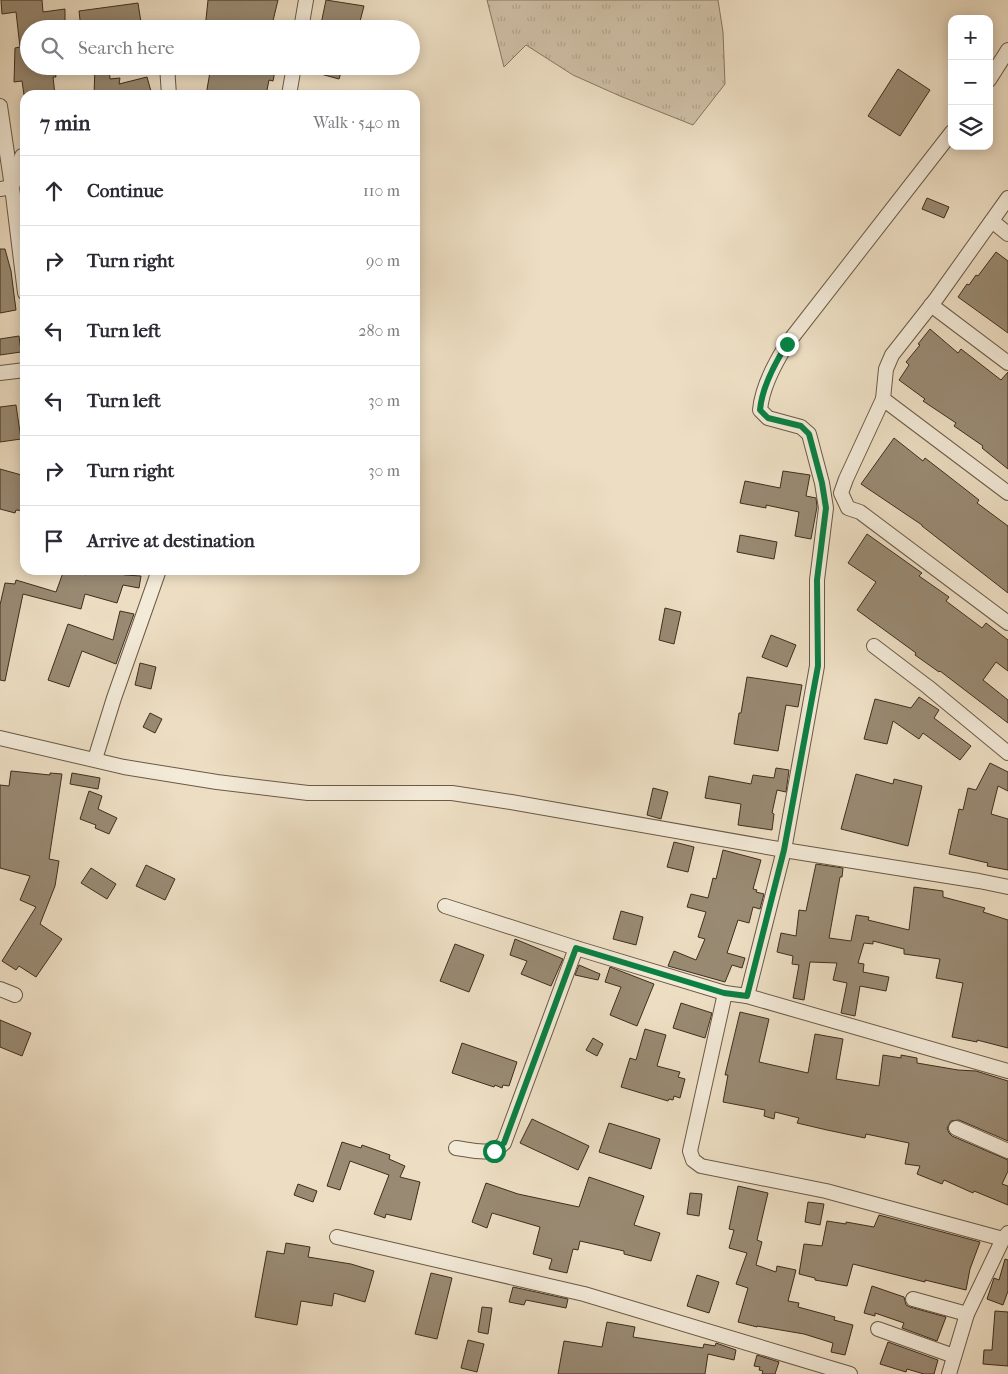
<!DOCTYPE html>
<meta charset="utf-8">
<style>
body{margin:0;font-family:"IM FELL French Canon",serif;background:#f2f2f3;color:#2b2b33}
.controls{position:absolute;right:15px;top:15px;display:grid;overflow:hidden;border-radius:10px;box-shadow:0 2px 12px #0003}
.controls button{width:45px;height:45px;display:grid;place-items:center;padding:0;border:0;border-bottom:1px solid #e1e1e2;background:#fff;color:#2b2b33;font:25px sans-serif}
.stop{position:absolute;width:15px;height:15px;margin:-11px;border:4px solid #0b8043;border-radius:50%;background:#fff}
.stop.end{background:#0b8043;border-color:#fff;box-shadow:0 1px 5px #0008}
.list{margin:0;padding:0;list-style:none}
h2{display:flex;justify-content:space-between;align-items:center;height:65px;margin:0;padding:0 20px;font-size:21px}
h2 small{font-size:16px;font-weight:400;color:#7c7c81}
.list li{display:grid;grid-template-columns:32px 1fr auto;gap:15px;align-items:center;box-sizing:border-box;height:70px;padding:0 20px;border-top:1px solid #e1e1e2}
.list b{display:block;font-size:19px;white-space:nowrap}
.list em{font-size:16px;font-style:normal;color:#7c7c81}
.icon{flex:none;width:28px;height:28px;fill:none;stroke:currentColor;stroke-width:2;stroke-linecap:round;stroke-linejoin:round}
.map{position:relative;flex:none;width:1008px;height:1374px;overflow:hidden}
.search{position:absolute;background:#fff;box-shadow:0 2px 12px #0003;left:20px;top:20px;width:400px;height:55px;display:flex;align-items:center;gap:12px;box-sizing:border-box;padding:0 18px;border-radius:28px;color:#7c7c81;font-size:19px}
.panel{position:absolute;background:#fff;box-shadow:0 2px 12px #0003;left:20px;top:90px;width:400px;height:485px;border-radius:15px}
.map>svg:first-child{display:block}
.grass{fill:url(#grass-tufts);stroke:#867762}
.building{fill:#998a73;stroke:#3e2e1d}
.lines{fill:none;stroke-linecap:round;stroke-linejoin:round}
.minor-casing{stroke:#6a5a46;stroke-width:16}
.minor{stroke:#f3ead8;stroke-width:14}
.route{stroke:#0b8043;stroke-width:6}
</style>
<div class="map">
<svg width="1008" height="1374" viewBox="0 0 1008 1374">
<defs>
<pattern id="grass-tufts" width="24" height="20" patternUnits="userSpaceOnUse" patternTransform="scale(1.25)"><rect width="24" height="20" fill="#cfc0a7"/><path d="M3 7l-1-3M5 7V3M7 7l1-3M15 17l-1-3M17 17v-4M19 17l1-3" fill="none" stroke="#b3a58f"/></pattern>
</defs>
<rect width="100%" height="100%" fill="#eddec3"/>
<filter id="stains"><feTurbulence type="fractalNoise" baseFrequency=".004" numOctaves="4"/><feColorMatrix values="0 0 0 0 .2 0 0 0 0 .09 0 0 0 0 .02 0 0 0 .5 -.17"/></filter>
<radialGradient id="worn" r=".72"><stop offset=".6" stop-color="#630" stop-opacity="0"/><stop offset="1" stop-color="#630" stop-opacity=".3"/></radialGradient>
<!-- grass -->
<polygon class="grass" points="487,0 718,0 723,32 725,84 693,125 620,96 573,75 526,45 504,67"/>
<!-- building -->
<g class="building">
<polygon points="1,0 42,0 43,12 65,9 65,29 29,29 29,66 54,66 56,77 53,77 55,95 24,95 22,81 14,82 15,48 20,47 16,12 2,14"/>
<polygon points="208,0 278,0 271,29 205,29"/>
<polygon points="326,0 364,6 358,29 320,29"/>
<polygon points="138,3 142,29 81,29 79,11"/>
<polygon points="95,66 109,66 110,79 120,78 119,84 147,77 152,95 94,95"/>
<polygon points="222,66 276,66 273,81 269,80 266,95 206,95 210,72 221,74"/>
<polygon points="306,66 343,66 339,79 306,70"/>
<polygon points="898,69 930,90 900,136 868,116"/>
<polygon points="927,198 949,207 944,218 922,209"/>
<polygon points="0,249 5,249 11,271 16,310 0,313"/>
<polygon points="996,252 1008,261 1008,333 958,297 967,284 969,285 976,275 978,276"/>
<polygon points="930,329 958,353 961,349 1001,380 1008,372 1008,469 982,448 983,446 954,426 956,423 923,401 925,399 899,380 909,365 906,362 920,345 918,344"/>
<polygon points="19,336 21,352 0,355 0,339"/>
<polygon points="16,405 21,439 0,442 0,407"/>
<polygon points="894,438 923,461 925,458 947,475 979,500 977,503 1008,526 1008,593 922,526 922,525 861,484"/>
<polygon points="0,469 25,476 25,511 16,510 15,513 0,509"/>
<polygon points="783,471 810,475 806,496 816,498 817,507 811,539 795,536 799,512 766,505 766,508 740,503 745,481 780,488"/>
<polygon points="867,534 922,573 919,576 949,597 946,601 982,628 986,623 1008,640 1008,671 996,662 983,680 1008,700 1008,723 940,671 939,672 915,655 916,653 857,610 876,582 848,563"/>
<polygon points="740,535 777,542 774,559 737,552"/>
<polygon points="64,570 73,570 86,575 87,570 109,570 125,575 141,576 139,588 123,585 117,603 85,594 81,609 23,594 5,681 0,680 0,605 5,583 15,584 16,580 56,592"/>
<polygon points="665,608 681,612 674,644 659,640"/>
<polygon points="120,611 134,614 116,664 82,651 69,687 48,680 68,624 113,640"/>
<polygon points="771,635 796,645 787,667 762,657"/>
<polygon points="140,663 156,667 151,689 135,685"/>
<polygon points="747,677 802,685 798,707 786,705 778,751 734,744 739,713 741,713"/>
<polygon points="919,697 939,710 934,718 971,746 960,760 923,733 919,739 893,721 887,744 864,739 875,699 911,708"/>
<polygon points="150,713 162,719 155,733 143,727"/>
<polygon points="990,763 1008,772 1008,791 998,786 991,814 1008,819 1008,870 987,866 988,863 949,854 959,809 963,810 968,788 976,790"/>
<polygon points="776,768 789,770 786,792 777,790 772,813 774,814 772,830 738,825 741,804 705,798 709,776 751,784 753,775 774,778"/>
<polygon points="11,771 50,775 50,773 62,774 49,859 59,861 55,886 40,924 62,939 36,977 19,966 16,970 2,961 36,907 20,900 30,876 0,868 0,785 9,786"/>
<polygon points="72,773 100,778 98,789 70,784"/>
<polygon points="856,774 893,784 894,779 922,786 908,846 841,829"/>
<polygon points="653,788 668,792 661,819 647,815"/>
<polygon points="89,791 102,796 98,809 117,818 109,834 95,828 96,825 80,819"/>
<polygon points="674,842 694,847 688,872 667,867"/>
<polygon points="723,850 761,860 753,889 757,890 756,892 764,894 760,909 753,907 749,923 738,920 727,953 745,958 742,968 732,965 725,982 668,966 674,951 696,960 705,939 698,937 706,912 687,907 691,894 708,898 713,878 716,879"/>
<polygon points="816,864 843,868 842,877 840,877 829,938 851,941 856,915 869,917 868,920 909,930 914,887 943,891 943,897 985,908 983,912 1008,920 1008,1048 977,1040 977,1042 952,1037 963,983 936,978 940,959 904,954 904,949 873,941 873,944 864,943 858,963 864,964 863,972 889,977 886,991 860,986 855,1016 841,1013 847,983 833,980 837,963 810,962 804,1000 793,998 799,965 792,964 793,956 777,952 781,933 796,936 799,910 806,911"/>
<polygon points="146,865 175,879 165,900 136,886"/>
<polygon points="91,868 116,884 107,899 81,883"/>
<polygon points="621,911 643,917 636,945 613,939"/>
<polygon points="515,939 563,959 551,986 521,974 527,961 510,955"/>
<polygon points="455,944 484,955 469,992 440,981"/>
<polygon points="579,965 600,974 598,980 575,975"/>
<polygon points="610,967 654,984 637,1026 610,1015 621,987 605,982"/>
<polygon points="681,1003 712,1013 705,1038 673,1028"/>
<polygon points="740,1012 769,1019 759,1062 808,1073 815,1034 843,1039 836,1079 879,1086 883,1055 901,1058 901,1055 917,1058 917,1063 958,1070 976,1071 1008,1081 1008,1141 959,1120 951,1121 947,1128 949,1133 952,1136 1008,1160 1008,1171 1002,1184 1008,1186 1008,1205 974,1191 973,1193 944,1180 942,1184 917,1174 920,1166 905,1164 909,1143 866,1134 865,1138 827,1130 797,1123 799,1118 775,1112 774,1119 764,1116 765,1110 723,1102 728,1075 725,1075"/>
<polygon points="0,1020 31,1033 22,1056 0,1047"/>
<polygon points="645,1029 666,1035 657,1066 680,1072 678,1077 685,1079 680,1098 674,1096 673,1100 669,1099 668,1101 621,1087 630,1058 636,1060"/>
<polygon points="593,1038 603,1044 597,1056 586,1050"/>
<polygon points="462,1043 517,1062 509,1086 503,1085 502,1088 495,1085 494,1087 452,1073"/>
<polygon points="532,1119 589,1146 578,1170 520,1143"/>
<polygon points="609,1123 660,1139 651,1169 599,1152"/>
<polygon points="342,1142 361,1148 362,1145 390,1155 389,1159 405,1166 400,1177 420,1182 411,1220 386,1214 385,1218 374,1214 389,1175 350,1161 340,1190 327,1186"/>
<polygon points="589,1177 644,1196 634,1225 660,1233 651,1261 624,1254 624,1251 580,1241 578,1250 573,1249 567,1273 549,1269 552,1259 533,1254 540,1227 492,1213 487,1228 472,1222 486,1183 518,1194 579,1207"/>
<polygon points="298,1184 317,1191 313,1202 294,1195"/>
<polygon points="738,1186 768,1193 757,1240 762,1242 756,1265 776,1272 777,1266 796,1270 788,1301 799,1303 798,1307 835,1317 834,1320 853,1325 845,1355 831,1352 833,1343 804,1334 757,1326 757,1327 738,1322 748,1288 736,1284 747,1253 729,1248 734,1230 729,1229"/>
<polygon points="690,1193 702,1194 699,1216 687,1214"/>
<polygon points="808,1202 824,1204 820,1225 805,1222"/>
<polygon points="879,1215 980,1242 970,1269 966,1290 925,1280 925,1282 853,1264 847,1286 815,1280 815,1278 799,1274 804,1244 822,1246 827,1221 846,1224 846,1222 874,1227"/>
<polygon points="286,1243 310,1247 308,1257 351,1264 374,1271 365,1302 334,1293 332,1306 301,1301 297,1325 255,1317 267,1251 284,1254"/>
<polygon points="1005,1259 1008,1260 1008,1291 1003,1305 987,1299 994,1278 999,1280"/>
<polygon points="431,1273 452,1278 437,1339 415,1334"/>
<polygon points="697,1275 719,1282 709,1313 687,1306"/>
<polygon points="872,1286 904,1297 906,1305 910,1307 946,1317 937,1341 902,1328 904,1323 875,1313 875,1316 864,1313"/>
<polygon points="513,1287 568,1299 566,1308 526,1300 524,1305 509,1302"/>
<polygon points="482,1307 492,1308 488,1334 478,1332"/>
<polygon points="995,1311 1008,1312 1008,1366 983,1364 984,1350 992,1350"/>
<polygon points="607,1322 635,1327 633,1337 703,1348 704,1344 715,1346 716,1343 736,1350 734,1360 708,1354 705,1374 558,1374 564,1341 602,1347"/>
<polygon points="468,1340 484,1344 477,1372 461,1368"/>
<polygon points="888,1342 938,1360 934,1374 924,1374 907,1369 906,1372 880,1364"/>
<polygon points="757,1355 779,1362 775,1374 762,1374 763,1371 759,1370 760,1367 754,1366"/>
</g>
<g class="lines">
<defs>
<g id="minor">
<polyline points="166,28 166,29"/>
<polyline points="301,29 306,0"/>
<polyline points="167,66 169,95"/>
<polyline points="989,80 1008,50"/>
<polyline points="289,95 294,66"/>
<polyline points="0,106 12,187 25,293"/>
<path d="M 952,132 L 787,344 C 775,363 762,387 760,410 L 768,418 L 801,427 L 809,434 L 822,483 L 826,508 L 817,580 L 817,666 L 784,850 L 747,996 L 1008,1071"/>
<polyline points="0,189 12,187 22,156 25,155"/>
<polyline points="1008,198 936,299 892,355 886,369 883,399 846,479 841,493 848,508 860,512 1008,623"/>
<polyline points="992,221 1008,234"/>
<polyline points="931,305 1008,363"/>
<polyline points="0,373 25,370"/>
<polyline points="883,399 1008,493"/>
<polyline points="874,646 928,687 1008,753"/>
<polyline points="0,738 124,767 217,782 308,793 452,793 511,802 784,850 979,881 1008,887"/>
<polyline points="95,759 114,698 159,570"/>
<polyline points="445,906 576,948 725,993"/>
<polyline points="0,989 15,995"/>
<polyline points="747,996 725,993 690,1151 693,1160 701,1166 826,1191 1003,1239"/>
<polyline points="956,1128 1008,1151"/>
<path d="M 456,1148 C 472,1150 492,1157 504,1143 L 576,948"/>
<polyline points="337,1237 584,1294 850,1374"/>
<polyline points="913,1299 967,1314"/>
<polyline points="878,1329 954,1356"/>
<polyline points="949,1374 967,1314 1003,1239 1008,1233"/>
</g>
</defs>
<!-- minor casing -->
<use href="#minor" class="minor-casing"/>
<!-- minor -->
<use href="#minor" class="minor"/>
</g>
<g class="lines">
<!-- route -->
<path class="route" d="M 494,1151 L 504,1143 L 576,948 L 724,993 L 747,996 L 784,850 L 818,666 L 817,580 L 826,508 L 822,483 L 809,434 L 801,426 L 768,418 L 760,410 C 762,387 775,363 787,344"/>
</g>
<rect width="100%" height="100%" filter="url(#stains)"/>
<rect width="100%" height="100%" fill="url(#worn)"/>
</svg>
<div class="controls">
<button>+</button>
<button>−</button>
<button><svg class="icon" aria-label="layers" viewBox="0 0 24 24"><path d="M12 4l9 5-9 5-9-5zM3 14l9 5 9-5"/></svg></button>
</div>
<div class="stop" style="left:494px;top:1151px"></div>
<div class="stop end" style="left:787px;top:344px"></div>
<div class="search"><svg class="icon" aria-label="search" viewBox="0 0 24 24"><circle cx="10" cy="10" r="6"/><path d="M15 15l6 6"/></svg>Search here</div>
<section class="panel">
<h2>7 min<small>Walk · 540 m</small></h2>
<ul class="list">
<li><svg class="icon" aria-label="ahead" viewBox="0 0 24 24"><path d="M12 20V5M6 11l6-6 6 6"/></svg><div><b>Continue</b></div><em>110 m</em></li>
<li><svg class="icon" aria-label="right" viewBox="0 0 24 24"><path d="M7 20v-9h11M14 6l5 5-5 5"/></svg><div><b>Turn right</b></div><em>90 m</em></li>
<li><svg class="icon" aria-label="left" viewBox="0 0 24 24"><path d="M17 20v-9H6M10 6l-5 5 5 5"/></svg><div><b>Turn left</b></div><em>280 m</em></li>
<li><svg class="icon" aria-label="left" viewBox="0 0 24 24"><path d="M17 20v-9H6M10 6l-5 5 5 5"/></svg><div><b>Turn left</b></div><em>30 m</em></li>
<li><svg class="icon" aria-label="right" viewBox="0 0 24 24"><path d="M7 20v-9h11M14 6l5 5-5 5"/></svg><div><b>Turn right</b></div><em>30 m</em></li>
<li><svg class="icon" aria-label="arrive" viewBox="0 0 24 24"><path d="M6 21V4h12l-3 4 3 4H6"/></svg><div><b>Arrive at destination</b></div></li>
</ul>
</section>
</div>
